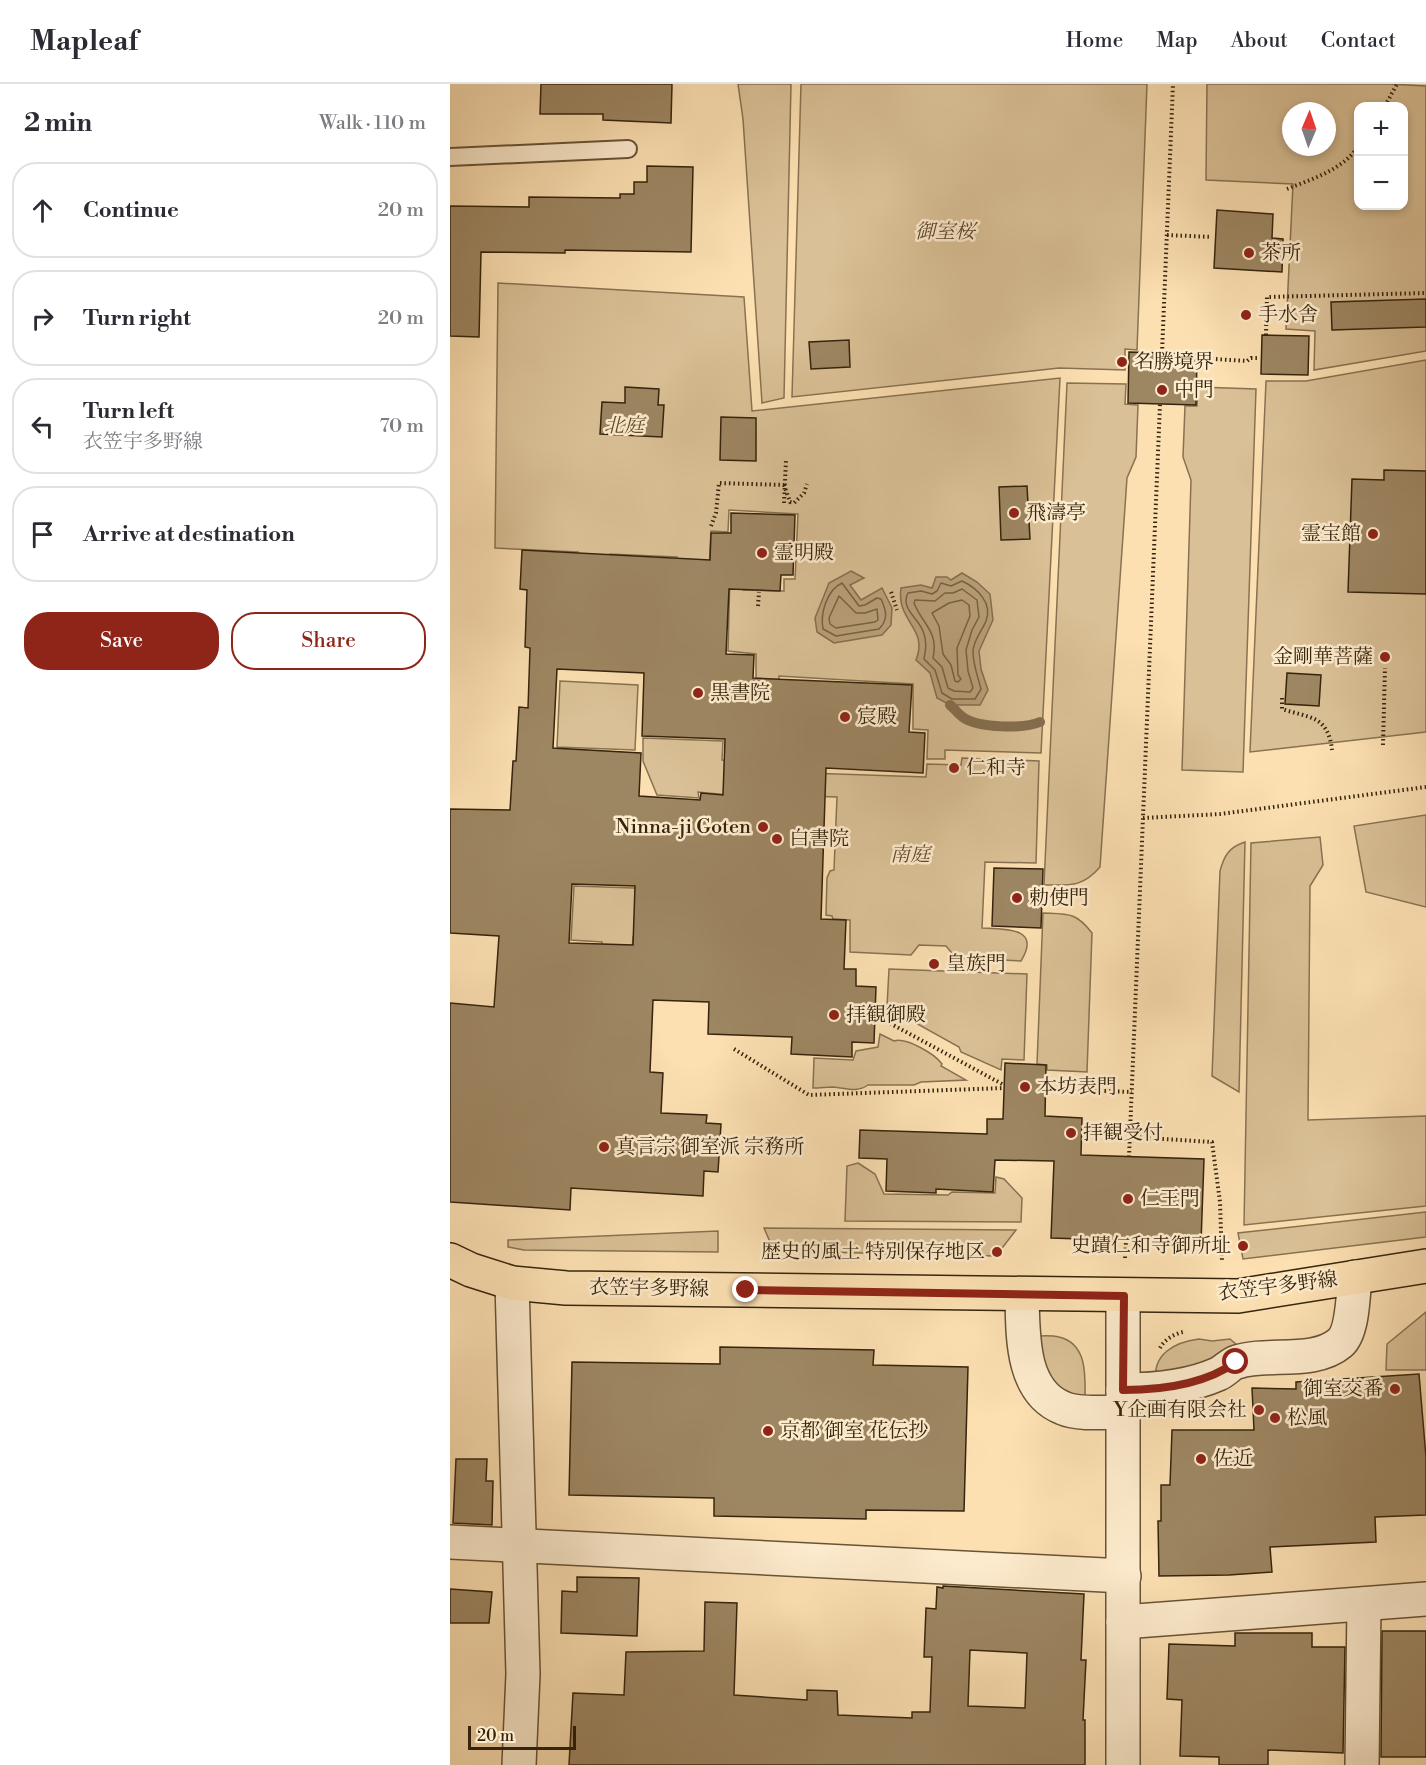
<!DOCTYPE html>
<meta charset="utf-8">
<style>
body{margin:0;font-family:"Libre Bodoni","Noto Serif JP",serif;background:#f7f7f7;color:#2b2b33}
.controls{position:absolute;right:18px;top:18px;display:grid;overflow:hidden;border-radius:12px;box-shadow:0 3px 9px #0003}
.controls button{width:54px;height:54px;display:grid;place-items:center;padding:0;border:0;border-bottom:2px solid #e1e1e2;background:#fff;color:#2b2b33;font:30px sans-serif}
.compass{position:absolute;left:832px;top:18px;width:54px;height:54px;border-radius:50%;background:#fff;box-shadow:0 3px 9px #0003;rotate:2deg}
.scale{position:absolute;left:18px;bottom:15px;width:108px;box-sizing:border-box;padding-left:6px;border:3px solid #36240c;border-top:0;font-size:16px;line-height:21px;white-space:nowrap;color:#36240c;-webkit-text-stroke:4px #fdebcd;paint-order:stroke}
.stop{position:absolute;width:18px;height:18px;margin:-14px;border:4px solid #8f2418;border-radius:50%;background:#fff}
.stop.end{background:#8f2418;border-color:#fff;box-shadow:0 2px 6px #0008}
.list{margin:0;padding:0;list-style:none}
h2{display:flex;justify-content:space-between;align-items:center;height:78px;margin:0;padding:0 24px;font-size:26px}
h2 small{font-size:20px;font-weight:400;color:#7c7c81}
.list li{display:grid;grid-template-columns:39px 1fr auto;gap:18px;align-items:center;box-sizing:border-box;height:96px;margin:0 12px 12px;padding:0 12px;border:2px solid #e1e1e2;border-radius:24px}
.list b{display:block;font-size:22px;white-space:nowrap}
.list p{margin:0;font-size:20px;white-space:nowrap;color:#7c7c81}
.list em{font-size:20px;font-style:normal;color:#7c7c81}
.actions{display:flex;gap:12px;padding:18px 24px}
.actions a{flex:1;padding:14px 0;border:2px solid #8f2418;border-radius:24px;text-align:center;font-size:21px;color:#8f2418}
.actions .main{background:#8f2418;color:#fff}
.icon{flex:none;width:33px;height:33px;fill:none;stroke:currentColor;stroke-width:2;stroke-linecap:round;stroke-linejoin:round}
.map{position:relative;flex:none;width:976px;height:1681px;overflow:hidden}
header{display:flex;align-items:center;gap:36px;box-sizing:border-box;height:84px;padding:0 30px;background:#fff;border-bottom:2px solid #e1e1e2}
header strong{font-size:28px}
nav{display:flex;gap:33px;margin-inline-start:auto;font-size:21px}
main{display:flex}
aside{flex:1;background:#fff}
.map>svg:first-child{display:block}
.green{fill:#dac096;stroke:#887251;stroke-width:1.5;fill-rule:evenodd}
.water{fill:#b9a07a;stroke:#856e4e;stroke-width:1.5}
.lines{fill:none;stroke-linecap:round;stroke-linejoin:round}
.shore{stroke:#786243;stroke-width:1.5}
.stream{stroke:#856e4e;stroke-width:10}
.building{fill:#9d8662;stroke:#36240c;stroke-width:1.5;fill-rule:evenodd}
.service-casing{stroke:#685336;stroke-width:20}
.minor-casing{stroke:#685336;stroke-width:36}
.tertiary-casing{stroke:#685336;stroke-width:36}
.primary-casing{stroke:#36240c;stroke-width:36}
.path{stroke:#36240c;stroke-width:4;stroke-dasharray:1.5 3;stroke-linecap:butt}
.service{stroke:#fdebcd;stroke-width:16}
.minor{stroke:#fdebcd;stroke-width:33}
.tertiary{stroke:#fdebcd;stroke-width:33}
.primary{stroke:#fce0b2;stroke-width:33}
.route{stroke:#8f2418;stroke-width:8}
.poi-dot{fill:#8f2418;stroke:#fdebcd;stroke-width:2}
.labels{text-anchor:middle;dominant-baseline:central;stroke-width:5;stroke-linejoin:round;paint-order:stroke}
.park-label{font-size:20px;font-style:italic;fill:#5f4b2e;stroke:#fdebcd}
.poi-label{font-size:20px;fill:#36240c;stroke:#fdebcd;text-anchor:start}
.street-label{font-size:20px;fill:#36240c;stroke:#fdebcd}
</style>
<header>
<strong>Mapleaf</strong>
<nav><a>Home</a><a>Map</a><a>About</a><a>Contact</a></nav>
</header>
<main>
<aside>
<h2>2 min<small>Walk · 110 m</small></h2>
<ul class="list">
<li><svg class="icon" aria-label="ahead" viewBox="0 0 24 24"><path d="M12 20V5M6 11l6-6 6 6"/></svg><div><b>Continue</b></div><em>20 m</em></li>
<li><svg class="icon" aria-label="right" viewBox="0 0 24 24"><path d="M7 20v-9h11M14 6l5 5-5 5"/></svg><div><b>Turn right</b></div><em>20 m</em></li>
<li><svg class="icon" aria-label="left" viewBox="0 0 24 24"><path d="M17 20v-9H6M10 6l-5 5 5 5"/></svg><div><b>Turn left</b><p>衣笠宇多野線</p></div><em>70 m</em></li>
<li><svg class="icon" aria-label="arrive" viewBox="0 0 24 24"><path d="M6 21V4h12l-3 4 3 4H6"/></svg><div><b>Arrive at destination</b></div></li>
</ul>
<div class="actions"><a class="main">Save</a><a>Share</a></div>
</aside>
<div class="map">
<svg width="976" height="1681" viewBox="0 0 976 1681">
<rect width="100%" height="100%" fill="#fce0b2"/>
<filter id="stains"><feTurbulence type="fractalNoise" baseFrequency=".00333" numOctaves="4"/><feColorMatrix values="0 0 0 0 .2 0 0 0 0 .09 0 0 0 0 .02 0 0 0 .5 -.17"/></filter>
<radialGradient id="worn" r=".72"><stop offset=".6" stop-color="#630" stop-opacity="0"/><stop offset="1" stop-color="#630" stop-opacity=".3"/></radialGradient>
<!-- green -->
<g class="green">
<polygon points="288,0 341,0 334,314 312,319 293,35"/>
<polygon points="351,0 697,0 687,266 675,265 675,286 609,284 342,313"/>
<path d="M 757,0 L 939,0 L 976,2 L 976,267 L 864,286 L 865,247 L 836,245 L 843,100 L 756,96 ZM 908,22 L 954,22 L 954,122 L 908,122 ZM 841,27 L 877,27 L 877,63 L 841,63 Z"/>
<polygon points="48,199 294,213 302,327 610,294 591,669 495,666 495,675 477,675 478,646 463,645 463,600 329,592 329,599 306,598 306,570 278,567 280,490 294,491 293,506 334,507 334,495 345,495 348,430 279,426 278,448 261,447 255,566 224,530 227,473 160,470 160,521 127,533 128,468 45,464"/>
<polygon points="976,276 976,648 800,668 816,297 856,297"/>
<path d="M 617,299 L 676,300 L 675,320 L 688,321 L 686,373 L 677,394 L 650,783 C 632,804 619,801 594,801 Z"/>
<polygon points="748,303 806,305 793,688 732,686 741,396 733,373 735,322 747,322"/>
<polygon points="110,597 188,601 185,666 107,663"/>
<polygon points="193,654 273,657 272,676 293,677 291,712 248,708 249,714 207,711 193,677"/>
<path d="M 512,674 L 589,677 L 586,779 L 535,778 L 532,844 C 554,845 592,843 571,877 L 506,874 L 496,862 L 469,861 L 461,871 L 400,868 L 400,836 L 383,835 L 382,832 L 376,831 L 377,794 L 380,787 L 384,786 L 387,713 L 327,711 L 328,688 L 476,693 L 477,680 L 511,681 Z"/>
<polygon points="976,731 976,823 916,808 904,742"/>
<polygon points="870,753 873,781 860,802 858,1036 976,1032 976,1122 794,1141 801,759"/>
<path d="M 795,758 L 789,1008 L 762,992 L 770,787 C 774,772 779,763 795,758 Z"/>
<polygon points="124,802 273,807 234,855 183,853 181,884 151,883 152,858 121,856"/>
<path d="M 593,829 C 618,830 626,828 642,849 L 637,988 L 597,986 L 597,981 L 587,980 Z"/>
<polygon points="439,885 577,890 574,976 552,975 551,986 511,968 509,963 437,923"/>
<path d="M 430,950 L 444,957 C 456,953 485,970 492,980 L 491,982 L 516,996 L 471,998 L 464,1001 L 418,1001 C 407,1009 396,1004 383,1003 C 377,1003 370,1004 363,1004 L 364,974 L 403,976 L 406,967 L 428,963 Z"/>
<polygon points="408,1079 425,1090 434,1110 498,1111 502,1108 545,1109 546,1093 554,1095 572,1114 571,1138 395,1137 397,1082"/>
<polygon points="976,1128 976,1153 793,1175 788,1149"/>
<polygon points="314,1144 566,1146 546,1172 324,1167"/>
<polygon points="268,1147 268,1168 74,1166 58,1163 58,1156"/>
<polygon points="976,1228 976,1286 936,1286 937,1260"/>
<path d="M 584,1252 C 592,1252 602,1251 609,1253 C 639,1260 635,1295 635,1319 L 595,1298 Z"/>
<path d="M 749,1255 L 762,1257 L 780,1255 L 787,1261 L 790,1266 L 762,1280 L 706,1297 C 702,1270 725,1258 749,1255 Z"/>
</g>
<!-- water -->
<g class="water">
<polygon points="401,487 414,494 400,501 411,516 432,504 442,524 441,541 432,551 384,559 367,548 365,534 379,499"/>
<path d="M 512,489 L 527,498 L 540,510 L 543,536 L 529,567 L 531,585 L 538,606 L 530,621 L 500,621 L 487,614 L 480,589 L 466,576 C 479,544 446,538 451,504 L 471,501 L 482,504 L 486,493 L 497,493 L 501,496 Z"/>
</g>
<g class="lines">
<!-- shore -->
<g class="shore">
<path d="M 512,497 C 527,504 543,519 536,537 C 532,547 523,556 523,568 C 523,581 528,593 531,605 L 525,615 L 502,615 L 492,609 L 485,586 L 474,575 C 476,565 477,557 473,547 C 468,534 450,524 458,509 L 471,507 L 482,510 L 487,507 L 491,499 L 501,502 Z"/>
<path d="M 392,499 L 409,522 L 415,521 L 427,514 L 431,515 C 436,526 439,535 429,545 L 386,552 L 373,545 C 370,529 377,506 392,499 Z"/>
<path d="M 512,505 L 527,516 L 529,533 L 522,546 L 516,566 L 518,587 L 523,604 L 520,608 L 504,607 L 498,604 L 492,583 L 483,574 C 489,547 472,540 464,519 L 465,516 L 485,517 L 495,509 L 503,509 Z"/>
<polygon points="389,512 406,529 415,529 427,525 428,536 425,538 386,544 380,540 379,534"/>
<polygon points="512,516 519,521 520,532 507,564 508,591 511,595 508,598 505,597 501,581 493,570 489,542 482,529 499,519"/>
</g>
<!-- stream -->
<path class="stream" d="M 500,621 C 505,625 509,631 514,634 C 530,644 573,645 590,638"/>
</g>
<!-- building -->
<g class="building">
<polygon points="91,0 222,0 221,39 153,36 153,30 90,30"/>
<polygon points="197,82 243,83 241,168 115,166 115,169 31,168 29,253 0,252 0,122 79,123 79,113 170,114 170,110 184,110 184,98 197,98"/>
<polygon points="767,126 823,130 822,154 833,155 832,188 764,184"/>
<polygon points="976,215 976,243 882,246 881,218"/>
<polygon points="812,251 859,252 858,291 811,290"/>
<polygon points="399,256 400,283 361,285 359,258"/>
<polygon points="679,268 747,270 746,321 678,319"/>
<polygon points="175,303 209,305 208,321 214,321 212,353 150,350 152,318 175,319"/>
<polygon points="271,333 306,334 306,377 270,376"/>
<polygon points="934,386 976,387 976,510 898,508 902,395 934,396"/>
<polygon points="577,402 580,455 551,456 549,403"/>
<path d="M 281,429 L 345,431 L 343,491 L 331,491 L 330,507 L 279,505 L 276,570 L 304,571 L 303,594 L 462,601 L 459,648 L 475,649 L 473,689 L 376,684 L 371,835 L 396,836 L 394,885 L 406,885 L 406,902 L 426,903 L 424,959 L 402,958 L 402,973 L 341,970 L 342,953 L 258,950 L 259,918 L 203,916 L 200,988 L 213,989 L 211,1029 L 257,1031 L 256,1039 L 271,1040 L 268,1088 L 254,1087 L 253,1112 L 121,1104 L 120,1126 L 0,1118 L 0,919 L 44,923 L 49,852 L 0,849 L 0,725 L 60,726 L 63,677 L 66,677 L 69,623 L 78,624 L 80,564 L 75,563 L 77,506 L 70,505 L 72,466 L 260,476 L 261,449 L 281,449 ZM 107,585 L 194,589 L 192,652 L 275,655 L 273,711 L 251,709 L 250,716 L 189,712 L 191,669 L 103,664 ZM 122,800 L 185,802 L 183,861 L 119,859 Z"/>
<polygon points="837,589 871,591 869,622 835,620"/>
<polygon points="544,784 593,785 591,844 542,842"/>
<polygon points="555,979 596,981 595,1032 632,1034 631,1071 754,1075 751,1159 601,1154 604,1077 545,1076 543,1108 486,1105 486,1109 436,1107 437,1075 409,1074 410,1046 537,1050 537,1035 553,1035"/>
<polygon points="270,1263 424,1266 423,1281 518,1283 514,1427 416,1426 416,1435 264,1432 264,1414 119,1411 122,1278 270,1280"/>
<polygon points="969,1290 976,1373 976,1431 925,1433 926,1458 820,1463 822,1488 779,1491 709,1492 708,1437 711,1437 711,1401 720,1401 722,1346 804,1346 802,1304 846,1305 846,1298"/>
<polygon points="6,1375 37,1375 36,1397 43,1397 42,1441 3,1439"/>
<polygon points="127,1493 189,1494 187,1552 111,1549 112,1507 127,1508"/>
<path d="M 493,1502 L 634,1510 L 631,1576 L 636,1576 L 633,1636 L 635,1636 L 635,1681 L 119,1681 L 123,1609 L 174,1611 L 176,1568 L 254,1567 L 255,1518 L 287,1519 L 284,1611 L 357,1616 L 357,1606 L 387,1607 L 388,1631 L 462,1634 L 462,1628 L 480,1628 L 482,1573 L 474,1573 L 476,1524 L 486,1525 L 487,1503 L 493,1504 ZM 520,1566 L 577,1569 L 575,1624 L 518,1622 Z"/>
<polygon points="0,1505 42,1508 39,1539 0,1539"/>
<polygon points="932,1547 976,1547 976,1673 931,1673"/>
<polygon points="785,1549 862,1549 862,1563 895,1563 893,1669 818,1666 818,1681 769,1681 769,1673 730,1672 732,1616 717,1615 719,1560 785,1562"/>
</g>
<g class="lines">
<defs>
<polyline id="service" points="0,73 178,65"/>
<g id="minor">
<polyline points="62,1199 73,1590 69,1681"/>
<path d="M 572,1210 C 573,1248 570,1307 613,1324 C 628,1331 657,1328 673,1328"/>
<path d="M 673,1306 C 704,1306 739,1303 768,1290 C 775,1287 780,1280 787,1278 C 818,1268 864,1281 890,1259 C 903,1248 903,1210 905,1193"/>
<polyline points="0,1458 674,1492"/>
<polyline points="673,1538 976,1515"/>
<polyline points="912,1681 914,1520"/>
</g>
<polyline id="tertiary" points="673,1681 673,1212"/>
<polyline id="primary" points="0,1176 21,1186 62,1199 116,1204 788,1212 976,1182"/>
</defs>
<!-- service casing -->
<use href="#service" class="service-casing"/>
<!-- minor casing -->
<use href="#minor" class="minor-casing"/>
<!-- tertiary casing -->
<use href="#tertiary" class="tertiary-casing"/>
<!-- primary casing -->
<use href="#primary" class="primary-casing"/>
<!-- path -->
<g class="path">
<polyline points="935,22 947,0"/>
<path d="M 837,105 C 862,95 892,86 908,63"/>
<polyline points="717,151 762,153"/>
<polyline points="816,251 817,213 976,209"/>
<polyline points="712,269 723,0"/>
<polyline points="748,274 797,277 801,274 809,274"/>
<polyline points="334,401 340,418 344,419 354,409 357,400"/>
<polyline points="334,419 336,376"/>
<polyline points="261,442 266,429 269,399 334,401"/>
<polyline points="441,508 447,526"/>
<polyline points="308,522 309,508"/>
<path d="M 832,614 L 832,625 C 859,634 878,631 882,666"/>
<polyline points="933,661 935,584"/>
<polyline points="693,734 770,730 976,703"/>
<polyline points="259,742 278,744"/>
<polyline points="432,935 554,1001"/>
<polyline points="284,965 359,1011 554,1004"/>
<polyline points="596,1005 682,1008"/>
<polyline points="681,1053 762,1058 770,1118 772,1178"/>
<polyline points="679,1073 710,320"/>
<polyline points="675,1174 676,1157"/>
<path d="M 710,1264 C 714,1256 724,1250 733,1248"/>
</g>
<!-- service -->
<use href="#service" class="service"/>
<!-- minor -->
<use href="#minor" class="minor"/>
<!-- tertiary -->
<use href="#tertiary" class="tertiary"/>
<!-- primary -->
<use href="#primary" class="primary"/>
</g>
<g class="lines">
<!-- route -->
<path class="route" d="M 296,1206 L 674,1212 L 673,1306 C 712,1306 754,1301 786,1278"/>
</g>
<!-- markers -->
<g class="poi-dot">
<circle cx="799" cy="169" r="6"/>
<circle cx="796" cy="231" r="6"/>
<circle cx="672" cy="278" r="6"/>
<circle cx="712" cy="306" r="6"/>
<circle cx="564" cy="429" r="6"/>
<circle cx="923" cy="450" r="6"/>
<circle cx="312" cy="469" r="6"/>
<circle cx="935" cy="573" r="6"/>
<circle cx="248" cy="609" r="6"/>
<circle cx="395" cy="633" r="6"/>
<circle cx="504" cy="684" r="6"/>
<circle cx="313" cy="743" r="6"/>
<circle cx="327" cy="755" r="6"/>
<circle cx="567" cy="814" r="6"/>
<circle cx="484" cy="880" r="6"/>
<circle cx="384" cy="931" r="6"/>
<circle cx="575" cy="1003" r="6"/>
<circle cx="621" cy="1049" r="6"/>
<circle cx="154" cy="1063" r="6"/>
<circle cx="678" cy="1115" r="6"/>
<circle cx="793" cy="1162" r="6"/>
<circle cx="547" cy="1168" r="6"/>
<circle cx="945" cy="1305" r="6"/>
<circle cx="809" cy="1326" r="6"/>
<circle cx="825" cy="1334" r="6"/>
<circle cx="318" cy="1347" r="6"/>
<circle cx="751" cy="1375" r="6"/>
</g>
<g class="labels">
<!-- park labels -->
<g class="park-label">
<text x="495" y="148">御室桜</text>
<text x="174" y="342">北庭</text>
<text x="460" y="771">南庭</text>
</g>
<!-- poi labels -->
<g class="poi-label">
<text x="811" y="169">茶所</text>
<text x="808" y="231">手水舎</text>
<text x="684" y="278">名勝境界</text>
<text x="724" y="306">中門</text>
<text x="576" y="429">飛濤亭</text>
<text x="911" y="450" text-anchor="end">霊宝館</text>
<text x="324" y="469">霊明殿</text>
<text x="923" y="573" text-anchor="end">金剛華菩薩</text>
<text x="260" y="609">黒書院</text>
<text x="407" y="633">宸殿</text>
<text x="516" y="684">仁和寺</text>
<text x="301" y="743" text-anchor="end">Ninna-ji Goten</text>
<text x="339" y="755">白書院</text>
<text x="579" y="814">勅使門</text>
<text x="496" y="880">皇族門</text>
<text x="396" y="931">拝観御殿</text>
<text x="587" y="1003">本坊表門</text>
<text x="633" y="1049">拝観受付</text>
<text x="166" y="1063">真言宗 御室派 宗務所</text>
<text x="690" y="1115">仁王門</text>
<text x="781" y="1162" text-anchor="end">史蹟仁和寺御所址</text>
<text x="535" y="1168" text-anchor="end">歴史的風土 特別保存地区</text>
<text x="933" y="1305" text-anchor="end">御室交番</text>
<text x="797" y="1326" text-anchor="end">Y企画有限会社</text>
<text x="837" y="1334">松風</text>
<text x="330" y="1347">京都 御室 花伝抄</text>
<text x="763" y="1375">佐近</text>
</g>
<!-- street labels -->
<g class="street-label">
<text transform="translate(828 1203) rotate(-7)">衣笠宇多野線</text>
<text transform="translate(199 1205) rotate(1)">衣笠宇多野線</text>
</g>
</g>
<rect width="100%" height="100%" filter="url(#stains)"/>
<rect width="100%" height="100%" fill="url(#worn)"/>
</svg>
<div class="controls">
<button>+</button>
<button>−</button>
</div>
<svg class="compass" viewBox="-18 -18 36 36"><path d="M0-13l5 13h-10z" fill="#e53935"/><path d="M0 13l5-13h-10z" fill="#7c7c81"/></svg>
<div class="scale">20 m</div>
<div class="stop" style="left:786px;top:1278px"></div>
<div class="stop end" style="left:296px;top:1206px"></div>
</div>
</main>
